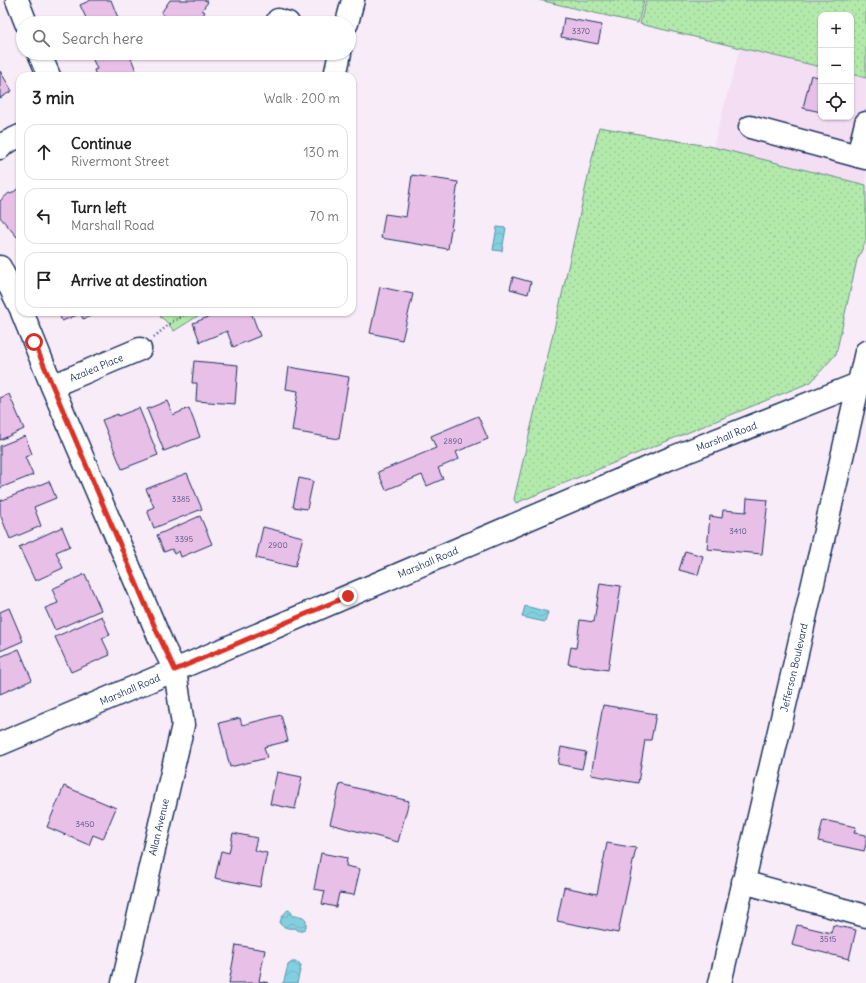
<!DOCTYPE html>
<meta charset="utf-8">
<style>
body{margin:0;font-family:Delius,sans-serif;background:#f2f2f2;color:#222}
.controls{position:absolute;right:12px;top:12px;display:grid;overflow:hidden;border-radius:8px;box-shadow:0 1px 3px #0004}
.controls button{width:36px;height:36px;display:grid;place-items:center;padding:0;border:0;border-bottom:1px solid #e0e0e0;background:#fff;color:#222;font:20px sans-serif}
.stop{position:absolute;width:12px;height:12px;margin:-9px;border:3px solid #d93025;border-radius:50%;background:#fff}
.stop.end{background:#d93025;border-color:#fff;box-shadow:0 1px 4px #0008}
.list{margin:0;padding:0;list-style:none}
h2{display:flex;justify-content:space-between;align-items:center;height:52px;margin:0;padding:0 16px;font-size:17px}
h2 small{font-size:13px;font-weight:400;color:#767676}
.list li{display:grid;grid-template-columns:26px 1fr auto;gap:12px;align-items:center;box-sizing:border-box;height:56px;margin:0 8px 8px;padding:0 8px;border:1px solid #e0e0e0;border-radius:12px}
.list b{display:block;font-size:15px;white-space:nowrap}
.list p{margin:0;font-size:13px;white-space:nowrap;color:#767676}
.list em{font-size:13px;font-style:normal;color:#767676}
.icon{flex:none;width:22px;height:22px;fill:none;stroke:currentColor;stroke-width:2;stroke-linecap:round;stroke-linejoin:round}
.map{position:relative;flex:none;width:866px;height:983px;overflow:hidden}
.search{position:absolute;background:#fff;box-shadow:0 1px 3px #0004;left:16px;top:16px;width:340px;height:44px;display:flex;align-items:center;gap:10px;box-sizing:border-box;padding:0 14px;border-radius:22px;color:#767676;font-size:15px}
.panel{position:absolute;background:#fff;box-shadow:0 1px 3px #0004;left:16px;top:72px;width:340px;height:244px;border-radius:12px}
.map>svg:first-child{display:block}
.built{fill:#f3def3}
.grass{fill:url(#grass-dots);stroke:#678c85}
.park{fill:url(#park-crowns);stroke:#678c85}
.water{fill:url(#water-waves);stroke:#5990ab}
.building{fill:#e8bfe7;stroke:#1b2f5e}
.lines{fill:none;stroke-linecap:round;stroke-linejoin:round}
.minor-casing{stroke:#1b2f5e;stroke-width:25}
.major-casing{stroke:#1b2f5e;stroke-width:25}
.path{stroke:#1b2f5e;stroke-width:2.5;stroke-dasharray:1 3;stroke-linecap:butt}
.minor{stroke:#fff;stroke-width:22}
.major{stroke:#fff;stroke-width:22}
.route{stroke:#d93025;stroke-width:5}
.labels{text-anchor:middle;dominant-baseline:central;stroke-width:4;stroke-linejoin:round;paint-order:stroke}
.number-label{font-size:8px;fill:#4e5380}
.street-label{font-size:10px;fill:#1b2f5e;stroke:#fff}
</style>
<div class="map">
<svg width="866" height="983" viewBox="0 0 866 983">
<defs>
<pattern id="grass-dots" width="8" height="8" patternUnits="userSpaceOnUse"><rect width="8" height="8" fill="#b3eaac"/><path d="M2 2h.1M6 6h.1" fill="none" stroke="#99c996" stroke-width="1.8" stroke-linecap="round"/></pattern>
<pattern id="park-crowns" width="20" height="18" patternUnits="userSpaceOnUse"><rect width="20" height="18" fill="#b3eaac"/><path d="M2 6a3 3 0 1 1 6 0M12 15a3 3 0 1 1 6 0" fill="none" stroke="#99c996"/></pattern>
<pattern id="water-waves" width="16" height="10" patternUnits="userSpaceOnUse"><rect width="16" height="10" fill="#82d0df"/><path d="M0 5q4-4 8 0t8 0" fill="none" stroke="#70b3c2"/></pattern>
</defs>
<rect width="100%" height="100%" fill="#f8ecf8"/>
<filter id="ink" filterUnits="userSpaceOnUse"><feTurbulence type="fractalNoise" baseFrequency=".025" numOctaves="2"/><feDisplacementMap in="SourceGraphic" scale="8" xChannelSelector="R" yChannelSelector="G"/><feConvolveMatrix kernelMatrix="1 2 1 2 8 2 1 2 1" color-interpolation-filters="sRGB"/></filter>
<g filter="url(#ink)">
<!-- built -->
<polygon class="built" points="740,48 821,67 821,117 851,117 851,74 866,78 866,185 713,147"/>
<!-- grass -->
<g class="grass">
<polygon points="539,0 644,0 638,23"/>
<polygon points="646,0 866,0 866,78 851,74 851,15 821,15 821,67 640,24"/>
<polygon points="599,127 713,147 866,185 866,241 857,260 836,354 811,382 516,503 514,499 559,308"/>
</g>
<!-- park -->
<polygon class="park" points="167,312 204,312 174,331 165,320 160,317"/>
<!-- water -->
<g class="water">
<polygon points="497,227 506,228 502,251 493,250"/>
<polygon points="525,606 548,612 545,622 522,617"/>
<path d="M 288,910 L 292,912 L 292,916 C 298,916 303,915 306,920 L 306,927 L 303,931 L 299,931 L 295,928 C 289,929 285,928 280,924 C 280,918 284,913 288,910 Z"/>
<polygon points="292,962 297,962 301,966 297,983 282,983 284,981 288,965"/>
</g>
<!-- building -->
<g class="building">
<polygon points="91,0 111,0 120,23 81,23 87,20 80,5"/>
<polygon points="170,0 205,0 208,2 202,10 205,12 201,18 209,23 175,23 161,13"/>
<polygon points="564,18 602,25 598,44 561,37"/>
<polygon points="90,53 141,53 131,58 137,73 129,76 96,76 94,70 97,69"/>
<polygon points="0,71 12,91 0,98"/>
<polygon points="811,75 821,78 821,112 803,108"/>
<polygon points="412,175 458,182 448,249 381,238 385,214 406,217"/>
<polygon points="20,187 20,234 17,237 0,217 0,201 9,193 11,194"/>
<polygon points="513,277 531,282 528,294 510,289"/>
<polygon points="380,287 413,294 402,340 370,333"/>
<polygon points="58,312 76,312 77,315 62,321"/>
<polygon points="80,312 101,312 83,319"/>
<polygon points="221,312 251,312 260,336 233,347 227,331 200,342 193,323"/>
<polygon points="194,361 238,365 235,404 196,401 197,383 192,383"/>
<polygon points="289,367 349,377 339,439 292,431 298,391 286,389"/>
<polygon points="9,394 24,429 0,440 0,398"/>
<polygon points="167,401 173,415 189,408 200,437 164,451 147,409"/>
<polygon points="139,408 158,455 122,469 102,420 118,414 118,416"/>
<polygon points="478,416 488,439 456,452 459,459 438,468 443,479 427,486 422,475 386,490 378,472 436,448 431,436"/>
<polygon points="25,436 32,454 25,457 33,475 0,488 0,446"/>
<polygon points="187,473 202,509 154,528 147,510 154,507 146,489"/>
<polygon points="299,478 313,481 307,509 293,507"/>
<polygon points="49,481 56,498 34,507 41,526 10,539 0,514 0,501"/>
<polygon points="747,498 768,500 762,554 707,549 710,516 722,518 723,510 746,512"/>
<polygon points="200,516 212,544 181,557 179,551 174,554 172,549 164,552 157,535"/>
<polygon points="62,527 70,546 56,552 63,568 35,581 19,547"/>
<polygon points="263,527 303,537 295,567 256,558"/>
<polygon points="685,551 703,556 698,575 679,570"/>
<polygon points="85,574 101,610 55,630 45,608 58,603 52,589"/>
<polygon points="600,583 621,586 608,670 568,664 571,647 576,648 580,620 594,622"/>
<polygon points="9,608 23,641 0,651 0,612"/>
<polygon points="102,616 110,635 102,638 110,655 71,672 55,637"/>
<polygon points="19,649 32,680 0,694 0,657"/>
<polygon points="603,705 656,714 651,740 645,740 638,783 591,775"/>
<polygon points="281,715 288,741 264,747 267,758 230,767 219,723 240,718 242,725"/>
<polygon points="561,747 586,752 582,769 558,764"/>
<polygon points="277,772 302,777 295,809 270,804"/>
<polygon points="340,784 409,801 398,842 330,824"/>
<polygon points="64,786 116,808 103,839 93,835 89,845 47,827"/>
<polygon points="823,820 856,827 854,833 866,835 866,844 864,851 818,841"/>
<polygon points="233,833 257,838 254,850 267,853 260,887 215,878 221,851 229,853"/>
<polygon points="607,843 636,848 618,933 557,921 564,887 597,894"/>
<polygon points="321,853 347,858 346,866 360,869 354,895 339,893 336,907 322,904 325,891 314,889"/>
<polygon points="797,925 831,933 833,925 856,930 849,959 792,945"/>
<polygon points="236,945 265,950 259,981 269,983 229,983"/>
</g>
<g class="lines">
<defs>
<g id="minor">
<polyline points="17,0 26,23"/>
<polyline points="278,20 288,23"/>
<polyline points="347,23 353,0"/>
<polyline points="39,53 49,76"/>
<polyline points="335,76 340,53"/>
<polyline points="866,123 858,156 866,158"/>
<polyline points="750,127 858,156"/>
<polyline points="0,148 5,143 20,136"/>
<polyline points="0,267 20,307"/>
<polyline points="22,312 52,386 163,646 175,670 183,725 123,983"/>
<path id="s1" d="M 52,386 L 140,349"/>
<path id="s2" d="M 0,744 L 175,670 L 671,458 L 858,384"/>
<polyline points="743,882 866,916"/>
</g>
<g id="major">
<path id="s3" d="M 720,983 L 792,675 L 866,352"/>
</g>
</defs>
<!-- minor casing -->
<use href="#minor" class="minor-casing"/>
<!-- major casing -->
<use href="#major" class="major-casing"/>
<!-- path -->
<polyline class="path" points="154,337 172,322 181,317 187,312"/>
<!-- minor -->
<use href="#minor" class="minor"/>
<!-- major -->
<use href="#major" class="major"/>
</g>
</g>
<g class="lines" filter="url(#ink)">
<!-- route -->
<polyline class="route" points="34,342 157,632 175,670 348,596"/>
</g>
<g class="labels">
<!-- number labels -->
<g class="number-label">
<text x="581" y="31">3370</text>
<text x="453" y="441">2890</text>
<text x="181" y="499">3385</text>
<text x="738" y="531">3410</text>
<text x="184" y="539">3395</text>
<text x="278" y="545">2900</text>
<text x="85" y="824">3450</text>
<text x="828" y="939">3515</text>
</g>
<!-- street labels -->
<g class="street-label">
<text stroke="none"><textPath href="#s1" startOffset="48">Azalea Place</textPath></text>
<text stroke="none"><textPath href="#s2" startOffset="789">Marshall Road</textPath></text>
<text stroke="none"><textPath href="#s2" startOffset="465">Marshall Road</textPath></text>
<text stroke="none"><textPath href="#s3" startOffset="324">Jefferson Boulevard</textPath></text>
<text stroke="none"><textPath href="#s2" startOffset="141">Marshall Road</textPath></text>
<text transform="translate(159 827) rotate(-77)">Allan Avenue</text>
</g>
</g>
</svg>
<div class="controls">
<button>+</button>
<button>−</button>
<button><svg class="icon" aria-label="locate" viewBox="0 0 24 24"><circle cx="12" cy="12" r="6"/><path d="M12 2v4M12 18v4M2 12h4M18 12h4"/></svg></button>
</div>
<div class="stop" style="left:34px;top:342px"></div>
<div class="stop end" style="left:348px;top:596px"></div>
<div class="search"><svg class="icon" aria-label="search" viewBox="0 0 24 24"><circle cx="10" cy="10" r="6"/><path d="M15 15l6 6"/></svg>Search here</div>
<section class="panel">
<h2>3 min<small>Walk · 200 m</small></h2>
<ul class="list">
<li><svg class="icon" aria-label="ahead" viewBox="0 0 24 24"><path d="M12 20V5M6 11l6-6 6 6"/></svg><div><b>Continue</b><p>Rivermont Street</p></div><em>130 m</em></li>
<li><svg class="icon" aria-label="left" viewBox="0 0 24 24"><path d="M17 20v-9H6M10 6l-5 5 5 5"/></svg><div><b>Turn left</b><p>Marshall Road</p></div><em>70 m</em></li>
<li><svg class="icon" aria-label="arrive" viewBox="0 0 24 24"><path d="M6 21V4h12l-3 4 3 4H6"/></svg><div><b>Arrive at destination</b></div></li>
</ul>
</section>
</div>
